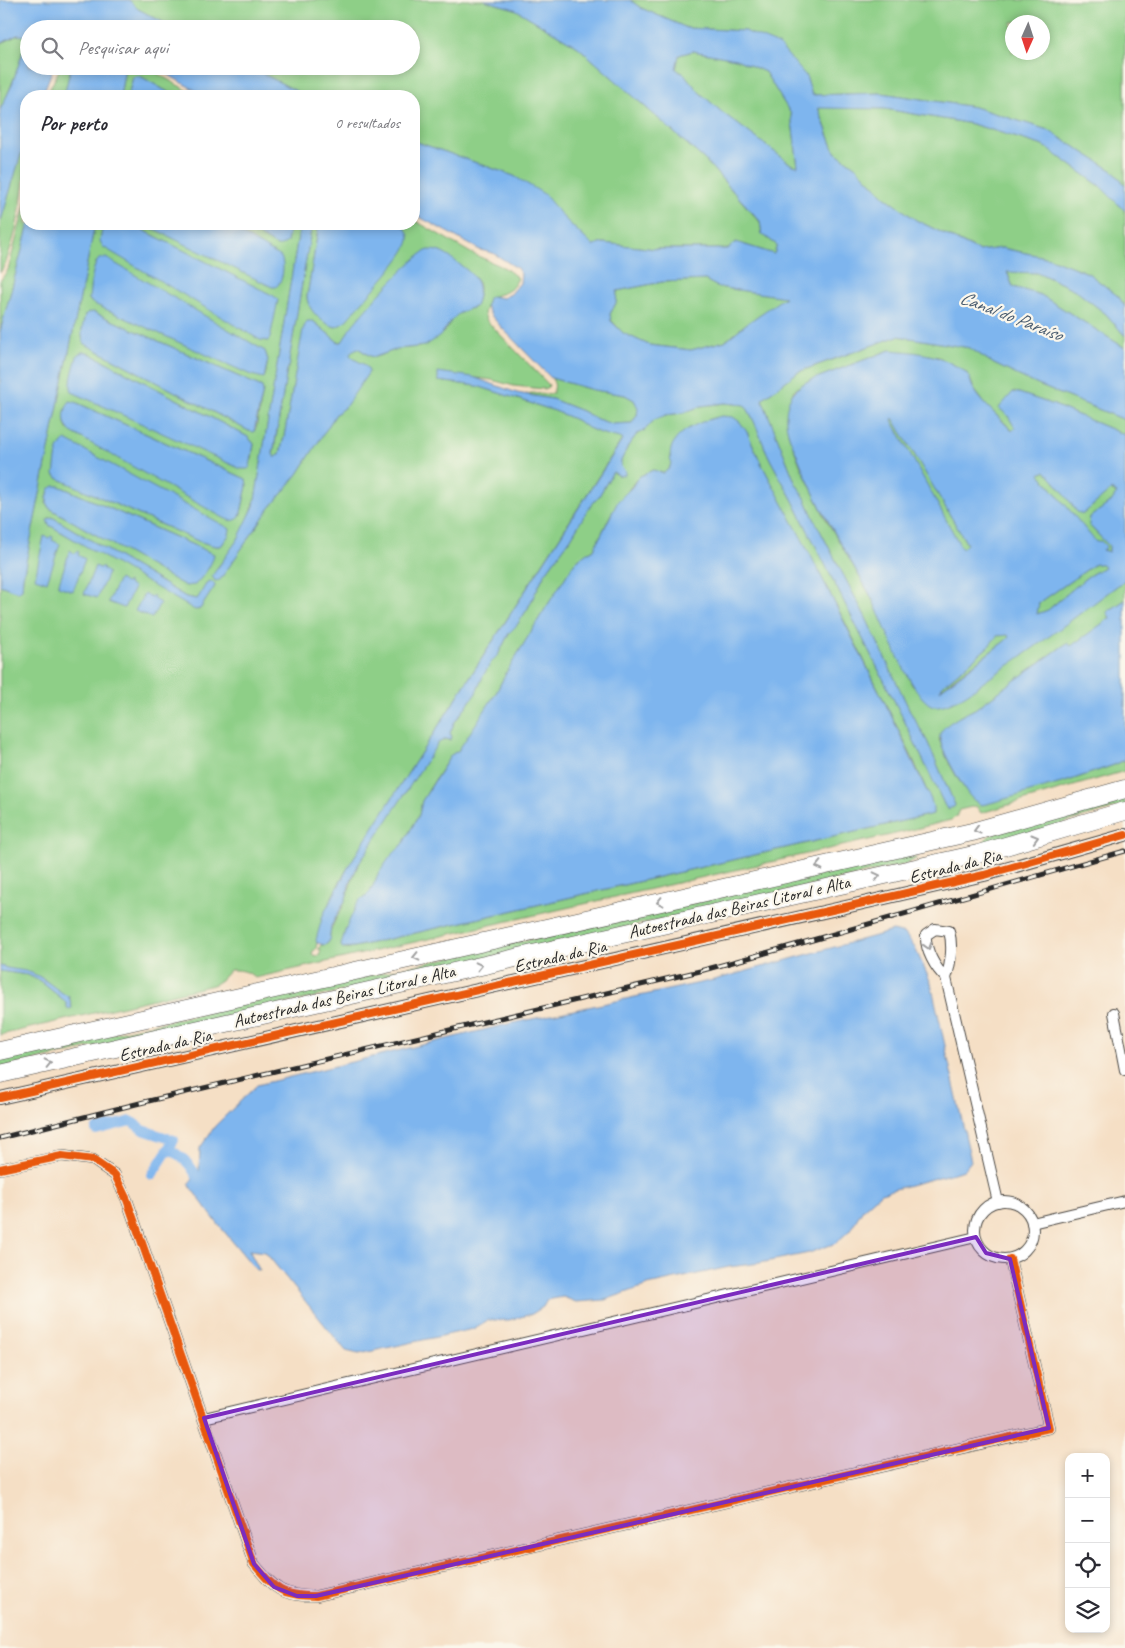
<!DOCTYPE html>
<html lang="pt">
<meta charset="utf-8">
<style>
body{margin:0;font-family:Caveat,sans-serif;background:#f7f7f7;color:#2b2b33}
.controls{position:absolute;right:15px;bottom:15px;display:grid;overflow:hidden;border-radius:10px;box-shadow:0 2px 8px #0003}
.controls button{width:45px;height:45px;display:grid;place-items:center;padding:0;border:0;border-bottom:1px solid #e1e1e2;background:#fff;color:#2b2b33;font:25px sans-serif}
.compass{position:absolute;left:1005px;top:15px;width:45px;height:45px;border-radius:50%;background:#fff;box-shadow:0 2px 8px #0003;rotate:183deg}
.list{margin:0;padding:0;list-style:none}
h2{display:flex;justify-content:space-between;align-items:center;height:65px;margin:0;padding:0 20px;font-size:21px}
h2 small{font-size:16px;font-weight:400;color:#7c7c81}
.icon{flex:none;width:28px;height:28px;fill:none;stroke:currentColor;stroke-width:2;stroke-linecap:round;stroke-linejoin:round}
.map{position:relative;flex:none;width:1125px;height:1648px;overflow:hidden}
.search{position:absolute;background:#fff;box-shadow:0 2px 8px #0003;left:20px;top:20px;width:400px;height:55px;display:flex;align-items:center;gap:12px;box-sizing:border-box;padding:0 18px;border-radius:28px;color:#7c7c81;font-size:19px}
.panel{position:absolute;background:#fff;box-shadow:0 2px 8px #0003;left:20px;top:90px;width:400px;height:140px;border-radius:20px}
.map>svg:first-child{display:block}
.green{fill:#8ecf87;stroke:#5c7d59;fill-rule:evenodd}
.water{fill:#7eb5ee;stroke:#54708c;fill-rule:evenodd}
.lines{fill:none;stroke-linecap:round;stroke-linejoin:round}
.canal{stroke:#7eb5ee;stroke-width:10}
.minor-casing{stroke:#494642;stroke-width:12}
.tertiary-casing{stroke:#494642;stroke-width:14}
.motorway-casing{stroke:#494642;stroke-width:19}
.minor{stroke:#fff;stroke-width:10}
.tertiary{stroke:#fff;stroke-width:12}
.motorway{stroke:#fff;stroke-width:18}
.rail-casing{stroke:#2b2b2b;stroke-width:5}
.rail{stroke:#fbf7ec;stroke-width:3;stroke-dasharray:9;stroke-linecap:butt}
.cycleway-casing{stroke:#fbf7ec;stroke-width:11}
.cycleway{stroke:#e8590c;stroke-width:8}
.oneway{stroke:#a0a0a0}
.marked{fill:#7b2cbf;fill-opacity:0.2;stroke:#7b2cbf;stroke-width:4;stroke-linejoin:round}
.labels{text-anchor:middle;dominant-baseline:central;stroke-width:4.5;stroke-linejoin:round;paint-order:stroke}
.street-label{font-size:18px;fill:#2b2b2b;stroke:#fbf7ec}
.water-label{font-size:19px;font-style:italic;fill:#485b6f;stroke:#fbf7ec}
</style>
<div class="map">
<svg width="1125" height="1648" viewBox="0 0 1125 1648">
<rect width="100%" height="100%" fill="#fbf7ec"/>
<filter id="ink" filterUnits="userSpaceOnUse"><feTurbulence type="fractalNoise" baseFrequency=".02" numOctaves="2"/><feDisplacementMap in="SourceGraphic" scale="10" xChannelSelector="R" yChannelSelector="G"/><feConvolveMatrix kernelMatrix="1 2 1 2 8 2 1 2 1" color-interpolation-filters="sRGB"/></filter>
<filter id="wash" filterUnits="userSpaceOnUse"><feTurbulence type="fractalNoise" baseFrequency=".0096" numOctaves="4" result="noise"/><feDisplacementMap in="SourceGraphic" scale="20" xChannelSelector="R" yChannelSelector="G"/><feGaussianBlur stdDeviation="1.12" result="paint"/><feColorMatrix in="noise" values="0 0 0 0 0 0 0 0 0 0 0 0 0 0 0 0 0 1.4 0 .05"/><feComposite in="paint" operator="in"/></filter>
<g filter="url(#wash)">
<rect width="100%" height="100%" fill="#f5dfc5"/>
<!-- green -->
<g class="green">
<polygon points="129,0 483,0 515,9 578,47 705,160 760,222 762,234 777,245 774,254 736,242 728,249 656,249 603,243 593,246 565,219 514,176 414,141 414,96 306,96 248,66 411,66 411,29 176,29 138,9"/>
<path d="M 630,0 L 1125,0 L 1125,185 L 1113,171 L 1048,130 L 974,107 L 882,93 L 812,95 L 806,76 L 745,31 L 687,28 L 641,8 ZM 1012,22 L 1042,22 L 1042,52 L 1012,52 Z"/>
<path d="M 18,35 L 26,36 C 21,62 12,86 0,110 L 0,44 Z"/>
<polygon points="693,51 736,59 765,72 791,114 798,166 792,165 723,113 700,93 684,74 676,69 679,55"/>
<polygon points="61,66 71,66 67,87 64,96 53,96 50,89"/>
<polygon points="124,66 144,66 197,96 175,96 140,76 133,78 128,96 120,96 124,74"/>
<polygon points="818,107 885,109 972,124 1044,146 1100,186 1125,211 1125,307 1119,297 1088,273 1050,258 1002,248 980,251 916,220 884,196 856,167 835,152"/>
<path d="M 26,138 C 26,172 22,204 14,237 C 10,249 7,263 0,273 L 0,224 Z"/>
<polygon points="26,201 26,224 29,224 0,332 0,281 8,270"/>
<path d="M 414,220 L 471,253 L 505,268 L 518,278 C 510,295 503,292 488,298 L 484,314 L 487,321 L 549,385 L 548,387 L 544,389 L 514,386 L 492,380 L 439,373 L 438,381 L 477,386 L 555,411 L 576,420 L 586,427 L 600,433 L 623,438 L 351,862 C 334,892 320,915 316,949 L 313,951 L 312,955 L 319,956 L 321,950 L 318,949 L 321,945 L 325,945 L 329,942 C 330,921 341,916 346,898 C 350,887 353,876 358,865 L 438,742 L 446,739 L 450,740 L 452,737 L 450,733 L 454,723 L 476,693 L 483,676 L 492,661 L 498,655 L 509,633 L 517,625 L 528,608 L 544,575 L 571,538 L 588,509 L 599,496 L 611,475 L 613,472 L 620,476 L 625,471 L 621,467 L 621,461 L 628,446 L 637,434 L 645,430 L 654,420 L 665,415 L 683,413 L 701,406 L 725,403 L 745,405 C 758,424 761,442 771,461 C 781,480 792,497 801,517 L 904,720 L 945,806 L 955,805 L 927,741 L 911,713 L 865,616 L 816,523 L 805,498 L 795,482 L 762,399 L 798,372 L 898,336 L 970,348 L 994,364 L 1038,385 L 1125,420 L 1125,435 L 1054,405 L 1019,393 L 1013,392 L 1008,416 L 1016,429 L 1013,431 L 986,405 L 974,389 L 971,381 L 966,372 L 939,357 L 890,350 L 806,382 L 794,390 L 788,404 L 786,417 L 788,433 L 801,467 L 826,519 L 870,595 L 912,685 L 927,702 L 1026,653 L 1125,580 L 1125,600 L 1107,612 L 1110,618 L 1071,647 L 1067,643 L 975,709 L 959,717 L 939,739 C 947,761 959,785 976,802 L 1065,782 L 1114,765 L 1125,760 L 1125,771 L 981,813 L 976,806 L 959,810 L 956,817 L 951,820 L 895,834 L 255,978 C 247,970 241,970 230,970 L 221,980 L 213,985 L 0,1035 L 0,971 L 28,975 L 40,981 L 65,1001 L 68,1009 L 72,1007 L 69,997 L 57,991 L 43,978 L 0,966 L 0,585 L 18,592 L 22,589 L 23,577 L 95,224 L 103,224 L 101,229 L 273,296 L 131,224 L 144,224 L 276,287 C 284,280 283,268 281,257 L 225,224 L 240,224 L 277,246 L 287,242 L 290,224 L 300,224 L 256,495 C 250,523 234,548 216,569 L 222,577 L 269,509 L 298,474 L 336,414 L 346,406 L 365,365 L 353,359 L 350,355 L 352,351 L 358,348 L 370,356 L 375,357 L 398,349 L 419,347 L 445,331 L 451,321 L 458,314 L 468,309 L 475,307 C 477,300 481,290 478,283 C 473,273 448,256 438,251 L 342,342 L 338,342 L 313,321 L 305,324 L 284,437 L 280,454 L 278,458 L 273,457 L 287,370 L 290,364 L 289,361 L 312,224 L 319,224 L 307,297 C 308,310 324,324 336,327 L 402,225 L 400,224 L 414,224 ZM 96,262 L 265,351 L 268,360 L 265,376 L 90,301 L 89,299 ZM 93,312 L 262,387 L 263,391 L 256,429 L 252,432 L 249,431 L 85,344 C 81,332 82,328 85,315 ZM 82,352 L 87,352 L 248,437 L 254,444 L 252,460 ZM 75,402 L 246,479 L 247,486 L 240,517 L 67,429 C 63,421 65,412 68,404 ZM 747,432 L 761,463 L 847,626 L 912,757 L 931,800 L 933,814 L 346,949 L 341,945 L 346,928 L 364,898 L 370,892 L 379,873 L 396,851 L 404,843 L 406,838 L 419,815 L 422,801 L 436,778 L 451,755 L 459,750 L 462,746 L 496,693 L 506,673 L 540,617 L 575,562 L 583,555 L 594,549 L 611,514 L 638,477 L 653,470 L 663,473 C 671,468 672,464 670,455 ZM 58,452 L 229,535 L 221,546 L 215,546 L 198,541 L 57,478 L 54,474 ZM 59,486 L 209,552 L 186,586 L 49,508 L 46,503 L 49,489 ZM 52,517 L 186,597 L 197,599 L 201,594 L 207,582 L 215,586 L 200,609 L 198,610 L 49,525 L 49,518 Z"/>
<polygon points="1007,271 1039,273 1075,290 1106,314 1125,336 1125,348 1041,295 1013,287"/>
<polygon points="705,280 718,287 786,297 746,324 725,341 691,350 649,345 623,333 611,320 610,314 616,303 617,291 662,282"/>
<path d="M 551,378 L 593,390 L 625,395 L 634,400 L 639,408 L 637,415 L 632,423 L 612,424 L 597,419 L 582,411 L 552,399 L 526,394 C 535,391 543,396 552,394 C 555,388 556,384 551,378 Z"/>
<polygon points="893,417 967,544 962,550 891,420"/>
<polygon points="1045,471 1083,514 1111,490 1117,494 1111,502 1090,517 1089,525 1109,546 1109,552 1101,550 1040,474"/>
<polygon points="1103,563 1104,567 1087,577 1048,610 1037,614 1039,603 1095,564"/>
<polygon points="1008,634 1009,637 1005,641 953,679 939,691 943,685 988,647 997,635"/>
<polygon points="1125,796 1125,805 992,844 983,842 990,835"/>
<polygon points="905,855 917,858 907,864 0,1068 0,1059"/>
</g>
<!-- water -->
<g class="water">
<polygon points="0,0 129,0 138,9 176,29 29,29 29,66 54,66 42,96 26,96 26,138 0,224 0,110 11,87 22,55 26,36 17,35 0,44"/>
<path d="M 483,0 L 630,0 L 641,8 L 687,28 L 745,31 L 779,45 L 806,76 L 812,95 L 882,93 L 974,107 L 1048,130 L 1113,171 L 1125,185 L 1125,211 L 1100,186 L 1044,146 L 972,124 L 885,109 L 818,108 L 835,152 L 856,167 L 884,196 L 916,220 L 979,251 L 1002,248 L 1050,258 L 1088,273 L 1119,297 L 1125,307 L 1125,336 L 1106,314 L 1075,290 L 1039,273 L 1007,272 L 1013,287 L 1041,295 L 1125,348 L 1125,420 L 1038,385 L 994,364 L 970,348 L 898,336 L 798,372 L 762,399 L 795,482 L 805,498 L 816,523 L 865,616 L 911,713 L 927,741 L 955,805 L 954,807 L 947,809 L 945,806 L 904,720 L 801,517 C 792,497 781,480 771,461 C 761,442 757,423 745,405 L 725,403 L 701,406 L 683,413 L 666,415 L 654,420 L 645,430 L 637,434 L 628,446 L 621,461 L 621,467 L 625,471 L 625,475 L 620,476 L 613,472 L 611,475 L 599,496 L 588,509 L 571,538 L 544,575 L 528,608 L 517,625 L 509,633 L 498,655 L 492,661 L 483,676 L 476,693 L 454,723 L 450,733 L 452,737 L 450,740 L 446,739 L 438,743 L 358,865 L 349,885 L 346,899 L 331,926 L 329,942 L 325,945 L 317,943 L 316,940 L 323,915 L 351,862 L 623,439 L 600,433 L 586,427 L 576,420 L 555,411 L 477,386 L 438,381 L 438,372 L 473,377 L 517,393 L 552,399 L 582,411 L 597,419 L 612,424 L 632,423 L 637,415 L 638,408 L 634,400 L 625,395 L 593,390 L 551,378 L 502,328 L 490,314 L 486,305 L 488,298 L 491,296 L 503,298 L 511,294 L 520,283 L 521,274 L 517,268 L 493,253 L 480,250 L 414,214 L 414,141 L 514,176 L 544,194 L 565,219 L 593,246 L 603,243 L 656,249 L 728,249 L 736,242 L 774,254 L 777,245 L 762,234 L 760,221 L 705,160 L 578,47 L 515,9 ZM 693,51 L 736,59 L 765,72 L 791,114 L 798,166 L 792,165 L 723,113 L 700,93 L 684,74 L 676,69 L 679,55 ZM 705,280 L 718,287 L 785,297 L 746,324 L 725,341 L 691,350 L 649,345 L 623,333 L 611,321 L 610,314 L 616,303 L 617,291 L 662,282 Z"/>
<polygon points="71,66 124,66 124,74 120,96 64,96"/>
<polygon points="153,66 248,66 306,96 205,96"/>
<polygon points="136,76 140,76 175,96 128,96 133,77"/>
<polygon points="29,224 95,224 23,577 22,589 18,592 0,585 0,332"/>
<polygon points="103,224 131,224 274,296 278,300 270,338 268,341 260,340 103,247 100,241"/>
<path d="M 144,224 L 225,224 L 281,257 C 285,265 283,282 276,287 L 272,287 Z"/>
<polygon points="240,224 290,224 287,242 281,246 277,246"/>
<path d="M 300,224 L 312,224 L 289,361 L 290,364 L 287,370 L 273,454 L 275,458 L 280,454 L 284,437 L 303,329 L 307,321 L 313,321 L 338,342 L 342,342 C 346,337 348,330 352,326 C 363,312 416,252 429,250 C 441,249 454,260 463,267 C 480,280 481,288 475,307 L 468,309 L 458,314 L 451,321 L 440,336 L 425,346 L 398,349 L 375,357 L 370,356 L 358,348 L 352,351 L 350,355 C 356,363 367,362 369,372 L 346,406 L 336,414 L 298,474 L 269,509 L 222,577 L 220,580 L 215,581 L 212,576 L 238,539 L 254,506 Z"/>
<path d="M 319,224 L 400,224 C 405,227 410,233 409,240 C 408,255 356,308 344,323 L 336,327 C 323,324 308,311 307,297 Z"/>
<path d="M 100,258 L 106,258 L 265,351 L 268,360 L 264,378 L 251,375 L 92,303 L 89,299 C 90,289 92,264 100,258 Z"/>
<path d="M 93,312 L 262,387 L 263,391 L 254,432 L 249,431 L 85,344 C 79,335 83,325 85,315 L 87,313 Z"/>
<path d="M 890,350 C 913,352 934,353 954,365 C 958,367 964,370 967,374 C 971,379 971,386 975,391 C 985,406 1000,418 1012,431 L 1015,428 L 1008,416 L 999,408 L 1013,392 L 1019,393 L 1054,405 L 1125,435 L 1125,580 C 1083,611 1041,644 997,673 C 983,682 970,693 956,700 C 950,703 940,707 934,706 C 911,701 881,614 869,593 C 843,547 816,504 797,455 C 792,443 785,430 786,416 C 787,399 792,391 806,382 ZM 893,418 L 967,544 L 962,549 L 892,420 ZM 1045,471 L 1060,488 L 1077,512 L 1083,514 L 1111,490 L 1117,493 L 1111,502 L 1090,517 L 1089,525 L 1109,546 L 1109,552 L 1102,550 L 1106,548 L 1106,546 L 1101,541 L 1096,542 L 1048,484 L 1040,474 ZM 1095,564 L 1102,564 L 1104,567 L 1087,577 L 1048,610 L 1037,614 L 1039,603 ZM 1008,635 L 1009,637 L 1005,641 L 940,690 L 943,685 L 988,647 L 997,636 Z"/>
<path d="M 82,352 L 87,352 L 248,437 L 254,444 L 250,467 L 248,469 L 241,469 L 72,392 C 68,383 75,366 77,356 Z"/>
<path d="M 70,401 L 75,402 L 246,479 L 247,486 L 240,517 C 234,523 228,520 222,517 L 71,432 C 62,424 63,410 70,401 Z"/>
<path d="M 722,416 L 733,417 L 740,422 L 747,432 L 761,463 L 810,554 L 890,713 L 931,800 L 933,807 L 933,814 L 354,947 L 342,948 L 341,945 L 346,928 L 356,906 L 360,900 L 364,898 L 370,892 L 379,873 L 390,857 L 404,843 L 406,838 L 419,815 L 422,801 L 451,755 L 459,750 L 460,746 L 462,745 L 496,693 L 506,673 L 540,617 L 575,562 L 587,552 L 590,552 L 594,549 L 618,501 L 632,487 L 638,477 L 653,470 L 663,473 C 676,466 668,461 671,449 C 676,430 704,420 722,416 Z"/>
<path d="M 66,440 L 227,527 L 230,529 L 229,535 L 221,546 L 215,546 L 198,541 L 57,478 L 54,474 C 56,464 55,445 66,440 Z"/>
<path d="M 54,486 L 59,486 L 209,552 L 214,554 C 212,566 203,576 195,585 L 186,586 L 180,583 L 49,508 C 45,502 48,496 49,489 Z"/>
<path d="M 52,517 L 186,597 L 197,599 C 202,593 204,584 210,581 L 214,583 L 215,586 L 200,609 L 195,610 L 49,525 L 47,520 Z"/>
<polygon points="44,536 49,538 51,536 53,537 52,540 60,544 47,582 35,578"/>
<polygon points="70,550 75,554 77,551 79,552 78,555 85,559 73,591 58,586"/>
<polygon points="95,566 100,568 102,566 103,569 108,573 97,598 84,594"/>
<polygon points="119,579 125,583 128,582 128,584 134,588 124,608 108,602"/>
<polygon points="144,594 151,597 153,595 154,599 160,603 152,618 135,611"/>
<path d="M 1125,600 L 1125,760 L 1114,765 L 1065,782 L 987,804 L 981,805 C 976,802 972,799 969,795 C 962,786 937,744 940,734 C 943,724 965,714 975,709 L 1067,643 L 1071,646 L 1110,618 L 1107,612 Z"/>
<polygon points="893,931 905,934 915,948 931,983 971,1161 964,1170 881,1193 863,1209 850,1230 836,1243 809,1253 760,1263 729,1267 648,1285 605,1300 576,1302 563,1297 547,1300 543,1307 532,1314 509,1320 488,1320 473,1329 359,1354 346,1351 265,1252 249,1250 260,1271 256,1270 218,1224 188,1184 199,1172 200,1148 215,1126 257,1085 504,1025 714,980"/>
<path d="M 0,966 C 10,970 22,969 32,973 C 46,979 56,990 69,997 L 72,1008 L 68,1009 L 65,1001 L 40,981 L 28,975 L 0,971 Z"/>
</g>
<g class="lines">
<!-- canal -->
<g class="canal">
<polyline points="96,1130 131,1121 143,1130 174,1140 152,1175"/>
<path d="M 169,1149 C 188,1160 191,1166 202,1185"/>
</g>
</g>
</g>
<g filter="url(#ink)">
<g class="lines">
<defs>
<g id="minor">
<path d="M 946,978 C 935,968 925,950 926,935 L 935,929 L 949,931 C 953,945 951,964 946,978 L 998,1202"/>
<polyline points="1114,1013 1125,1070"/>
<path d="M 0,1169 L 62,1156 L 93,1160 L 115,1175 L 127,1200 L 254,1564 C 275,1589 281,1596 316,1596 L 1049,1428 L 1010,1259"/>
<circle cx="1004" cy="1230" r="29"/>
<polyline points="1032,1223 1125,1201"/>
<polyline points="204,1418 976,1237"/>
</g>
<polyline id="tertiary" points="0,1098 872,901 984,875 1125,835"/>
<g id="motorway">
<polyline points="0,1051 972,832 1125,789"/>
<polyline points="0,1074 978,854 1125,811"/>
</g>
</defs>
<!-- minor casing -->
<use href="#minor" class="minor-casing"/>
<!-- tertiary casing -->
<use href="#tertiary" class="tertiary-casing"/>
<!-- motorway casing -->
<use href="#motorway" class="motorway-casing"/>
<!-- minor -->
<use href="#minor" class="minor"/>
<!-- tertiary -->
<use href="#tertiary" class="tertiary"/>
<!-- motorway -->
<use href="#motorway" class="motorway"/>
<defs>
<polyline id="rail" points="0,1138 140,1103 700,971 802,943 1125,851"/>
</defs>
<!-- rail casing -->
<use href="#rail" class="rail-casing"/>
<!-- rail -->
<use href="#rail" class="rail"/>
<defs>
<g id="cycleway">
<polyline points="0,1098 872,901 984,875 1125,835"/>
<path d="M 0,1169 L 62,1156 L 93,1160 L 115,1175 L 127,1200 L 254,1564 C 275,1589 281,1596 316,1596 L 1049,1428 L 1010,1259"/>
</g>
</defs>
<!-- cycleway casing -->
<use href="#cycleway" class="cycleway-casing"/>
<!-- cycleway -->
<use href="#cycleway" class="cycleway"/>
</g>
<!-- one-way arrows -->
<defs><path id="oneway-chevron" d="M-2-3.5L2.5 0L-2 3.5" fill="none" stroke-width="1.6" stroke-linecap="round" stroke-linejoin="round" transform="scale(1.25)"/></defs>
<g class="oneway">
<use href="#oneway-chevron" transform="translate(977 830) rotate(165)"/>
<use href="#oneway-chevron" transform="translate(1035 838) rotate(-16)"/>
<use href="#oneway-chevron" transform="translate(819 866) rotate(167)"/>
<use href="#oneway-chevron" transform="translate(877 876) rotate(-13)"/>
<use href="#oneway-chevron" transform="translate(660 902) rotate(167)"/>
<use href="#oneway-chevron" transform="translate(928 946) rotate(73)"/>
<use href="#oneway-chevron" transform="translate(416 957) rotate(167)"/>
<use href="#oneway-chevron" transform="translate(479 966) rotate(-13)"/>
<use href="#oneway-chevron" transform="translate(48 1063) rotate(-13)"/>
</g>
</g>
<!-- marked area -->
<path class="marked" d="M 976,1237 L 986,1253 L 1010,1259 L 1049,1428 L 316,1596 L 297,1596 L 274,1587 L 254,1564 L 204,1418 Z"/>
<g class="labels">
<!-- street labels -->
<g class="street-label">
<text transform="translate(955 866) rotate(-14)">Estrada da Ria</text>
<text transform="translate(739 907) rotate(-13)">Autoestrada das Beiras Litoral e Alta</text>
<text transform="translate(560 956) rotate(-13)">Estrada da Ria</text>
<text transform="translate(344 996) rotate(-13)">Autoestrada das Beiras Litoral e Alta</text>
<text transform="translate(165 1045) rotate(-13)">Estrada da Ria</text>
</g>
<!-- water labels -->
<g class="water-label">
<text transform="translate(1011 316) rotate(21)">Canal do Paraíso</text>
</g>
</g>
</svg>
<div class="controls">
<button>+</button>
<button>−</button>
<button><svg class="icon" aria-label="locate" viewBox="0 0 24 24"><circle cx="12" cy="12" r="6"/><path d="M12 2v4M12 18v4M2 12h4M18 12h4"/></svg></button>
<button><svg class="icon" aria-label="layers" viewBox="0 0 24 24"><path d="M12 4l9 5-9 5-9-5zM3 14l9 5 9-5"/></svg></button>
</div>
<svg class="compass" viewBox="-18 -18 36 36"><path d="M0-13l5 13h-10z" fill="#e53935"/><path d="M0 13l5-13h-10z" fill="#7c7c81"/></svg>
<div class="search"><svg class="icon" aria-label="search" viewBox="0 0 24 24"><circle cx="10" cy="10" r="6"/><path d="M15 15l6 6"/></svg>Pesquisar aqui</div>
<section class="panel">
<h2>Por perto<small>0 resultados</small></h2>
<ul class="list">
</ul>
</section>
</div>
